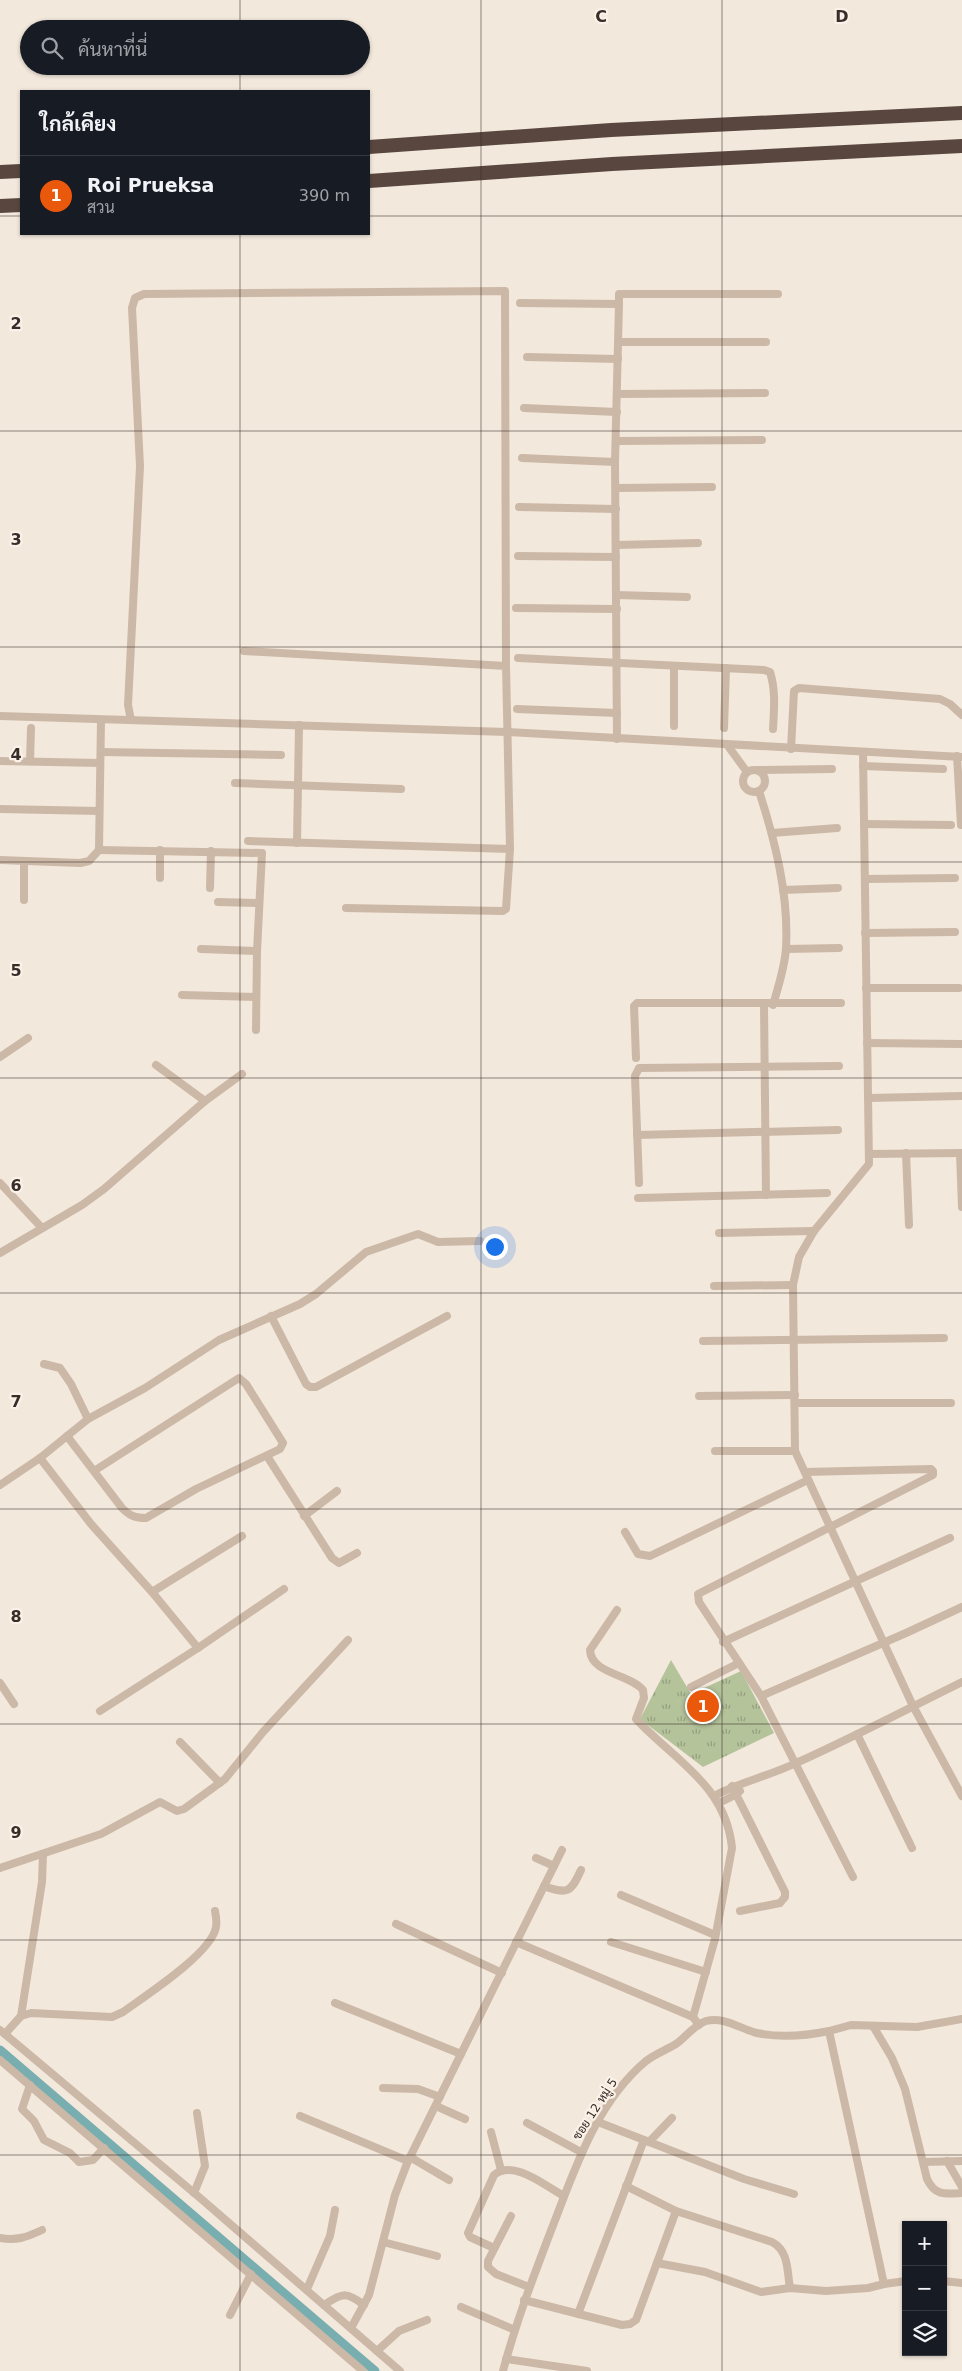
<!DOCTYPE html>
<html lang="th">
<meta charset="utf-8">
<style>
body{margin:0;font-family:"DejaVu Sans",Sarabun,sans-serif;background:#20242c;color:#f1f3f6}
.controls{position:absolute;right:15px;bottom:15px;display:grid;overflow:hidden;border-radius:0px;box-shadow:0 1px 4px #0004}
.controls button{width:45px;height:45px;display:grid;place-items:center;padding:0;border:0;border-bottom:1px solid #363941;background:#171b24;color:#f1f3f6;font:25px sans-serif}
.you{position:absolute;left:494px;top:1246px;width:18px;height:18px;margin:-12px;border:4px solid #fff;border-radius:50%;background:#1a73e8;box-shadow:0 0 0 8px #1a73e833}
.badge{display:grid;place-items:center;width:32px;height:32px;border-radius:50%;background:#ea580c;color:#fff;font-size:16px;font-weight:700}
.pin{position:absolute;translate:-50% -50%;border:2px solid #fff;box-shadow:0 1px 5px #0006}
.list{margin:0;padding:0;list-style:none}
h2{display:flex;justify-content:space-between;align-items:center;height:65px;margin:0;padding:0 20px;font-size:21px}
h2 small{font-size:16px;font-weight:400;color:#9ea1a6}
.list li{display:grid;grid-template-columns:32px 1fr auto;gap:15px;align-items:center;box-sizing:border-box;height:80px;padding:0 20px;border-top:1px solid #363941}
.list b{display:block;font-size:19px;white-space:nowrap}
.list p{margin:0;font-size:16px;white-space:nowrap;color:#9ea1a6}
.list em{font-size:16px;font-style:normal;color:#9ea1a6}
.icon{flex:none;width:28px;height:28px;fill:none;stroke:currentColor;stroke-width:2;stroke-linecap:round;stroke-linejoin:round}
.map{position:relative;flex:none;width:962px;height:2371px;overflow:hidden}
.search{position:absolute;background:#171b24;box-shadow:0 1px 4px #0004;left:20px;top:20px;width:350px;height:55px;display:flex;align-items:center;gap:12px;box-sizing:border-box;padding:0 18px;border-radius:28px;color:#9ea1a6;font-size:19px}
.panel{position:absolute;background:#171b24;box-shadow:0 1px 4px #0004;left:20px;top:90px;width:350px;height:145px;border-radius:0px}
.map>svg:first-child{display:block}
.grass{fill:url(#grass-tufts)}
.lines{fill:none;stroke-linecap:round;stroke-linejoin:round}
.canal{stroke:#79aeb1;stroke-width:9}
.street{stroke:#ccb8a7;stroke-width:8}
.highway{stroke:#59473f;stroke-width:14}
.grid{fill:none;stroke:#382d28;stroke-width:1;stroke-opacity:0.55}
.labels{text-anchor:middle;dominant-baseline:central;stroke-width:4.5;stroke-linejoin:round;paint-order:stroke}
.street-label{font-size:12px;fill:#382d28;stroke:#faf2e8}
.grid-label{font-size:16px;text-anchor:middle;font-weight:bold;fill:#382d28;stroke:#faf2e8;stroke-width:4.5;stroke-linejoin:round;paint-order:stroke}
</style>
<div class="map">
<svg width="962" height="2371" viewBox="0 0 962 2371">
<defs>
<pattern id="grass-tufts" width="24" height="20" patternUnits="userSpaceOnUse" patternTransform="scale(1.25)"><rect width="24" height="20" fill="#b5c39b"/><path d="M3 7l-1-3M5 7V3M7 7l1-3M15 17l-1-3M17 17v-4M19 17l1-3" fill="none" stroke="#949f7e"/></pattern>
</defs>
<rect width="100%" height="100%" fill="#f3e8dc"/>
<!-- grass -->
<polygon class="grass" points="671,1660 691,1694 741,1671 774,1733 703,1767 640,1719"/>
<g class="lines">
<!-- canal -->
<polyline class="canal" points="0,2050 375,2371"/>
<!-- street -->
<g class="street">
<polyline points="520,303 619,304 615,462 617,739"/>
<polyline points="619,304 619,294 778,294"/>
<polyline points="619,342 766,342"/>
<polyline points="527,357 618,359"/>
<polyline points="617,394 765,393"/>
<polyline points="524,408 617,412"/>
<polyline points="616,441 762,440"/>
<polyline points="522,458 615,462"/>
<polyline points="616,488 712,487"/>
<polyline points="519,507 616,509"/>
<polyline points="616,545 698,543"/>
<polyline points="518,556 616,557"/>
<polyline points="616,595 687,597"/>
<polyline points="516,608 617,609"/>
<polyline points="244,651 506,666 510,849 506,909 503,911 346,908"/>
<path d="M 518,658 L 764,670 L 770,672 C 776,691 774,710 773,729"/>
<polyline points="674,666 674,726"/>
<polyline points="517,709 617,713"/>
<polyline points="0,716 507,732 962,757"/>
<polyline points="131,720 128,705 140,466 132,308 135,298 144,294 505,291 506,666"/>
<polyline points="724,728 726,668"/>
<polyline points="728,746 747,772"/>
<polyline points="791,749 794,691 799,688 940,699 950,704 962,715"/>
<polyline points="101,752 281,755"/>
<polyline points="863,752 869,1164 814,1231 799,1257 793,1285 795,1451 913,1706 962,1796"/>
<polyline points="957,756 961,825"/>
<polyline points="0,761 100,763"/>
<polyline points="30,761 31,728"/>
<polyline points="863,766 943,769"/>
<polyline points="758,770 832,769"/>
<circle cx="754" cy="781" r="11"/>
<polyline points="235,783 401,789"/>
<path d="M 759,791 C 775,841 789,895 786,948 C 785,967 778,987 773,1005"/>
<polyline points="0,809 99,811"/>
<polyline points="864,824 951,825"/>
<polyline points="772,833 837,828"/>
<polyline points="248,841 510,849"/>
<polyline points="297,843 299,725"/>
<polyline points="99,850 262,853 257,951 256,1030"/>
<polyline points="0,860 80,863 89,861 99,850 101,720"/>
<polyline points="160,878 160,850"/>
<polyline points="865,879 955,878"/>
<polyline points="210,888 211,851"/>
<polyline points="783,890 838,888"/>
<polyline points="24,900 24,861"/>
<polyline points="218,902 258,903"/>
<polyline points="865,933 955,932"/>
<polyline points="201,949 257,951"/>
<polyline points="786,949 839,948"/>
<polyline points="866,988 959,988"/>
<polyline points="182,995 256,997"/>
<polyline points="764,1005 766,1195"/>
<polyline points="867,1043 961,1044"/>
<polyline points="0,1057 28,1038"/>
<polyline points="636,1058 634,1006 637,1003 841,1003"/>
<polyline points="156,1065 205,1101"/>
<polyline points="868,1098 962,1096"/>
<polyline points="637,1135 838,1130"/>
<polyline points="906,1153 909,1225"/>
<polyline points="960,1153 962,1207"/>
<polyline points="869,1154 962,1153"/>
<polyline points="0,1183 42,1228"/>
<polyline points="639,1183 635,1076 639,1068 839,1066"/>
<polyline points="638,1198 827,1193"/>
<polyline points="719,1233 814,1231"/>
<polyline points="0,1253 82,1205 104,1189 205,1101 242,1074"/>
<polyline points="714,1286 793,1285"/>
<polyline points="271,1316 306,1384 310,1387 316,1387 447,1316"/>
<polyline points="703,1341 944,1338"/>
<polyline points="44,1364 60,1368 71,1384 88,1419"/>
<polyline points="699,1396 795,1395"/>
<polyline points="795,1403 951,1403"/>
<path d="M 67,1436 L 122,1508 C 130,1516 135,1518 146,1518 L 196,1489 L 280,1449 L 283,1443 L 246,1384 L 239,1378 L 94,1471"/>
<polyline points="715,1451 795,1451"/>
<polyline points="267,1456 332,1558 339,1563 357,1553"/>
<polyline points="40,1458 91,1524 152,1592 198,1648 100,1711"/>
<polyline points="805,1472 931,1469 933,1471 933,1475 698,1594 699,1602 761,1696 853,1877"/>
<polyline points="0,1485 40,1458 88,1419 145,1388 219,1340 300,1304 316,1294 366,1252 418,1234 438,1242 480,1241"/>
<polyline points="304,1516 337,1491"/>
<polyline points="625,1532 638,1554 650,1556 808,1480"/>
<polyline points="152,1592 242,1536"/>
<path d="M 617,1610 L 590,1650 C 591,1674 630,1674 643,1690 L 644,1698 L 636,1719 C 674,1760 726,1785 732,1848 L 715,1939 L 693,2017 L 699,2025"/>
<polyline points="723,1642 950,1538"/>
<polyline points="198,1648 284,1589"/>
<polyline points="0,1683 14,1704"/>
<polyline points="691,1687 739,1663"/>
<polyline points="761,1696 906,1633 962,1607"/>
<polyline points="857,1734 912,1848"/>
<polyline points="180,1742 220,1783"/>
<polyline points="732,1786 785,1892 785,1897 780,1903 740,1911"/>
<path d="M 714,1796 C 740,1782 769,1776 796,1763 C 852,1738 907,1709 962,1682"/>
<polyline points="719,1803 737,1794 740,1791"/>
<polyline points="536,1858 554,1866"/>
<polyline points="0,1868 101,1834 160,1802 177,1811 184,1809 225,1779 263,1732 348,1640"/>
<path d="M 544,1886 C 568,1895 571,1892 581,1870"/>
<polyline points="621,1895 715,1935"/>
<polyline points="396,1924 502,1973"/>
<polyline points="516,1942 693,2017"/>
<polyline points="611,1942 706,1972"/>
<polyline points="335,2003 461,2054"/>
<polyline points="21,2016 42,1882 43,1854"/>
<path d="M 873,2026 L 892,2058 L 905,2089 L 927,2179 C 935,2196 945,2194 962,2193"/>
<polyline points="0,2030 199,2197 400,2371"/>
<polyline points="829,2031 851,2025 917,2027 962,2019"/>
<path d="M 5,2034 L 21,2016 L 31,2013 L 112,2017 L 123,2012 C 145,1996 212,1953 216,1927 C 217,1922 216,1916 215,1911"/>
<polyline points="0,2060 363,2371"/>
<polyline points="30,2085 22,2109 34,2121 44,2140 70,2153 79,2162 93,2160 104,2148"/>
<polyline points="383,2088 418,2089 440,2097"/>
<polyline points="436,2106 465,2119"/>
<polyline points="300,2116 408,2161"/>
<polyline points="598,2122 744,2179 794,2194"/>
<polyline points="527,2123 581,2152"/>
<polyline points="491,2132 501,2170"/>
<polyline points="649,2142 672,2118"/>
<polyline points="410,2157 449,2180"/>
<polyline points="947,2161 962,2187"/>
<polyline points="924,2162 962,2161"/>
<polyline points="194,2193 205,2166 197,2113"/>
<path d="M 676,2211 L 772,2242 C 789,2251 787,2271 790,2288"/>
<polyline points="511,2216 488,2261 488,2267 496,2274 529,2287"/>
<path d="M 0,2238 C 17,2241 27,2237 42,2230"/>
<polyline points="383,2242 437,2256"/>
<path d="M 494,2248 L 470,2237 L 468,2233 L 494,2175 C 514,2159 545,2186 564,2196"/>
<polyline points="657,2263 705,2272 761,2292 790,2288 826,2291 868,2288 884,2284"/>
<polyline points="943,2281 962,2283"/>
<polyline points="307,2289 330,2236 335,2210"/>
<polyline points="524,2300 622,2325 630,2324 636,2320 676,2211 626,2186"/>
<path d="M 324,2305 C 343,2292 347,2292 364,2305"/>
<polyline points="461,2307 515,2330"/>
<polyline points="578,2314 644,2140"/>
<polyline points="230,2315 251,2274"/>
<polyline points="351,2328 369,2295 395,2195 408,2161 562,1850"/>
<polyline points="377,2351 399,2331 427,2320"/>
<polyline points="506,2359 587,2371"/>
<path d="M 503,2371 C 516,2322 534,2275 552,2228 C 575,2169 596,2103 646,2061 C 655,2054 666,2050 676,2044 C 686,2037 694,2025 706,2021 C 723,2016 741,2029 757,2033 C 781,2038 805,2036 829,2031 L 884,2284 L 906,2281"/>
</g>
<!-- highway -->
<g class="highway">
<polyline points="369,147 611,130 962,113"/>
<polyline points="0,172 21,171"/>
<polyline points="369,181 612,164 962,146"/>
<polyline points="0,206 21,205"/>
</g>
</g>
<!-- grid -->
<path class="grid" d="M 240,0 L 240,29M 481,0 L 481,2371M 722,0 L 722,2371M 240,66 L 240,91M 0,216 L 21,216M 369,216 L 962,216M 240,234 L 240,2371M 0,431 L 962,431M 0,647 L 962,647M 0,862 L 962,862M 0,1078 L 962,1078M 0,1293 L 962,1293M 0,1509 L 962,1509M 0,1724 L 962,1724M 0,1940 L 962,1940M 0,2155 L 962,2155"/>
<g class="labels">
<!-- street labels -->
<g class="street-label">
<text transform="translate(595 2109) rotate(-57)">ซอย 12 หมู่ 5</text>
</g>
</g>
<g class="grid-label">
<text x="601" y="22">C</text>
<text x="842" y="22">D</text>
<text x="16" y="329">2</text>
<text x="16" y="545">3</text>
<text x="16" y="760">4</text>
<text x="16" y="976">5</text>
<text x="16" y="1191">6</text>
<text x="16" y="1407">7</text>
<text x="16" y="1622">8</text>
<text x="16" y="1838">9</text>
</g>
</svg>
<div class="controls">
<button>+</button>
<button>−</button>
<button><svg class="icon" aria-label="layers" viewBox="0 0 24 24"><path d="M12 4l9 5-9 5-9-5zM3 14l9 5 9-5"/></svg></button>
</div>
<div class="you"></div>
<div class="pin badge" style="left:703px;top:1706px">1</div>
<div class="search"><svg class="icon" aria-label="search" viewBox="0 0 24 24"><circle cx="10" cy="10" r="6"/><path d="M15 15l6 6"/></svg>ค้นหาที่นี่</div>
<section class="panel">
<h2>ใกล้เคียง<small></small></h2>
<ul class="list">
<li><span class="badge">1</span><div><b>Roi Prueksa</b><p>สวน</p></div><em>390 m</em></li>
</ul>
</section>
</div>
